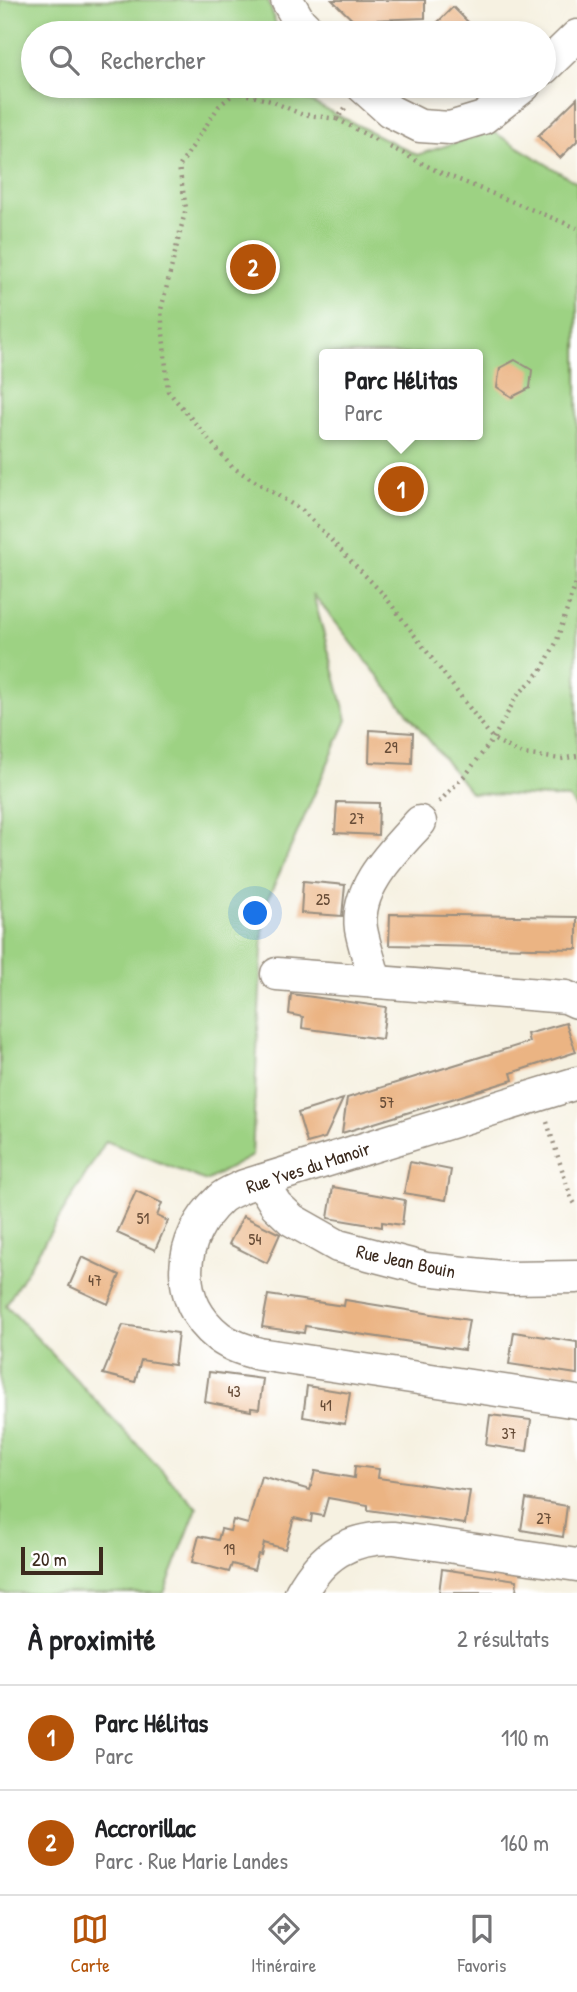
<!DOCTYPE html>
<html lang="fr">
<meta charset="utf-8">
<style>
body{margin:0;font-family:"Patrick Hand",sans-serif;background:#f6f6f6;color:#202124}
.scale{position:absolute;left:21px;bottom:18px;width:82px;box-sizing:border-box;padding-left:7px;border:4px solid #3b2a1e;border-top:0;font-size:19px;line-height:24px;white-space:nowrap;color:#3b2a1e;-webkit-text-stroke:5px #fff;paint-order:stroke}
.you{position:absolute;left:256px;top:914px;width:24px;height:24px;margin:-18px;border:5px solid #fff;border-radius:50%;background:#1a73e8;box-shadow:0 0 0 10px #1a73e833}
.badge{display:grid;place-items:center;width:46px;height:46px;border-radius:50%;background:#b45309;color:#fff;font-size:23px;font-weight:700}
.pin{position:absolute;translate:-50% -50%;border:4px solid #fff;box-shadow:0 2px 7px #0006}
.popup{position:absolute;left:319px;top:349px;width:164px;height:91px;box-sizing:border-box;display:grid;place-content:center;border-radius:7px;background:#fff;filter:drop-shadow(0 2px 5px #0005);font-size:23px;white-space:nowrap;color:#757577}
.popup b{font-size:26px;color:#202124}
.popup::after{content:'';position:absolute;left:50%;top:100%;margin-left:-14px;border:14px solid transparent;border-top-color:#fff}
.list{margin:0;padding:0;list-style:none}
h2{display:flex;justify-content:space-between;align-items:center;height:91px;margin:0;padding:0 28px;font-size:30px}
h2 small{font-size:23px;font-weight:400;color:#757577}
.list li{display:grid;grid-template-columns:46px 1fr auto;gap:21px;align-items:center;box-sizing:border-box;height:105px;padding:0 28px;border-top:2px solid #e0e0e0}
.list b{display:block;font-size:26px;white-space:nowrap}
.list p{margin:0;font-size:23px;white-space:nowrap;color:#757577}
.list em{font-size:23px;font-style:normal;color:#757577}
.icon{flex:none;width:38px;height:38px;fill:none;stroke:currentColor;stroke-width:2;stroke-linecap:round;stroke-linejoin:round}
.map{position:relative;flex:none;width:577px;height:1593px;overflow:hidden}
.search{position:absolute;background:#fff;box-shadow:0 4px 10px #0003;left:21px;right:21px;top:21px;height:77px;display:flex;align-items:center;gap:18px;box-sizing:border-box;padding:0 24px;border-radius:38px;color:#757577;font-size:26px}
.sheet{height:301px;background:#fff}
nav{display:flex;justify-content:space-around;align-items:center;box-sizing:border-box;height:98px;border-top:2px solid #e0e0e0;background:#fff;font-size:19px;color:#757577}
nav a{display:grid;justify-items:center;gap:4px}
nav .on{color:#b45309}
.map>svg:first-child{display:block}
.green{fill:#9dd283;stroke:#6c7e50;stroke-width:2;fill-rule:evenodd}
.building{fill:#ebb483}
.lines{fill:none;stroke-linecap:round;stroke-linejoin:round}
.minor-casing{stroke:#988e80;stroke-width:35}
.path{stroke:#988e80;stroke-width:4.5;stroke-dasharray:2 5;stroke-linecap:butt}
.minor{stroke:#fff;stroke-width:32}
.labels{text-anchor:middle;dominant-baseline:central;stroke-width:7;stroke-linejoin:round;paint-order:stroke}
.number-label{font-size:16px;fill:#674c37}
.street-label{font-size:19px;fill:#3b2a1e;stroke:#fff}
</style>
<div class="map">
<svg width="577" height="1593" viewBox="0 0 577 1593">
<rect width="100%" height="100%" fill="#fff"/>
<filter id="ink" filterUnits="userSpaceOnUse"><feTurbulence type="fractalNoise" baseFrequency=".0143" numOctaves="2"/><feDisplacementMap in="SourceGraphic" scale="14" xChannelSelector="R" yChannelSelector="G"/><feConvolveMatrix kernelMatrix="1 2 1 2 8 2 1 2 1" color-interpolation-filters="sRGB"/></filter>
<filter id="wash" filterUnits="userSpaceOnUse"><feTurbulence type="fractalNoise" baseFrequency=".00686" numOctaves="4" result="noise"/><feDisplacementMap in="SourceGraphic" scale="28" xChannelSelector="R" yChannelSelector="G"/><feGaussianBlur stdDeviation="1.57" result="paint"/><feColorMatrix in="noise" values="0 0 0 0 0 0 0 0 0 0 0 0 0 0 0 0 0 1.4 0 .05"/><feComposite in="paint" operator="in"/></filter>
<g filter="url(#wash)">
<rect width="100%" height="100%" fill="#f6f1e1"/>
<!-- green -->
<path class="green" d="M 0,0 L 268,0 L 279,33 L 33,33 L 33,86 L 296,86 L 299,96 L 417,155 L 492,131 L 577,183 L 577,809 L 569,798 L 471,793 L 313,594 L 347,720 L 264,908 L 252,1156 L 206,1181 L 106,1141 L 6,1305 L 197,1508 L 164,1593 L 0,1593 ZM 324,354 L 478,354 L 478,435 L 324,435 Z"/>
<g id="blocks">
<!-- building -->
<g class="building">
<polygon points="332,0 425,0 425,18 373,20 363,30"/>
<polygon points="453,7 479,33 427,33"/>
<polygon points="577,98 577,141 560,158 538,136"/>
<polygon points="515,360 532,370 530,388 512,397 497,387 500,368"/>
<polygon points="370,730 413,733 412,764 369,762"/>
<polygon points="337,802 379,803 378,835 335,833"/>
<polygon points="303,881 345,885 342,916 301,913"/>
<polygon points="390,914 577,917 577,949 389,945"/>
<polygon points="291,994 386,1007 382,1039 302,1028 303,1017 289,1014"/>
<polygon points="566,1023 576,1052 511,1073 513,1080 342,1133 347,1098 529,1042 527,1034"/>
<polygon points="343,1099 325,1138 307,1143 298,1113"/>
<polygon points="410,1162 451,1170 446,1200 404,1193"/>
<polygon points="333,1187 405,1200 402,1225 382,1222 382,1227 328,1218"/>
<polygon points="136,1191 162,1203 157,1216 168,1221 155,1250 117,1233"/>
<polygon points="243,1216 280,1234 267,1263 229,1244"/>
<polygon points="82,1257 120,1275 108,1304 69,1286"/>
<polygon points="268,1295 344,1306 345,1300 469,1320 464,1350 305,1326 304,1333 262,1327"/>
<polygon points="123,1325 178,1333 174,1365 141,1360 135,1382 103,1374"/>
<polygon points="514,1332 577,1342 577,1374 509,1364"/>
<polygon points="209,1372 263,1379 259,1409 251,1408 251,1411 205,1402"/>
<polygon points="307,1386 350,1393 345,1424 303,1417"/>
<polygon points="490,1415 531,1420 527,1451 486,1445"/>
<polygon points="355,1466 379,1469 378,1478 470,1491 465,1524 368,1510 368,1505 328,1498 323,1516 312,1514 311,1522 294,1518 285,1549 264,1543 261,1555 258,1554 254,1570 232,1564 229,1572 192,1562 199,1536 218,1540 221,1529 230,1531 233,1520 248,1524 261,1476 310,1490 315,1471 354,1478"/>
<polygon points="526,1499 567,1506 563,1537 521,1530"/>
<polygon points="442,1569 517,1580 516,1593 439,1593"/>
</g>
</g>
</g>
<g filter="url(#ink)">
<use href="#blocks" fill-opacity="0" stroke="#988e80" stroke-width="2"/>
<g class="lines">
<defs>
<g id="minor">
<polyline points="287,0 299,21 311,33"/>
<polyline points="544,68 577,36"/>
<polyline points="362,86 390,111 420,126 450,128 483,118 524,86"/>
<polyline points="277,974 566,997 577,1002"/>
<path d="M 375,982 C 371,964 364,946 361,929 C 355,887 394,851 420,822"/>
<path d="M 577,1083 L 244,1186 C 236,1190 226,1193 220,1199 C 178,1238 172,1300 219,1337 C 231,1346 245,1350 259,1354 L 577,1402"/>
<polyline points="261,1181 276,1205 292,1220 338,1246 426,1269 510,1278 577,1277"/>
<path d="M 301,1593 C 322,1555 349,1537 394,1538 L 577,1565"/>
</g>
</defs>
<!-- minor casing -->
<use href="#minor" class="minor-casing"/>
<!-- path -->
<g class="path">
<polyline points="345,108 337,119 301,114 271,101 236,92 219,106 179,167 186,208 161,310 168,391 232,467 303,511 384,595 493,739 522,754 561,759 577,756"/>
<polyline points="337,119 376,140"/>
<polyline points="390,147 437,171 577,228"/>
<polyline points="439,802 468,772 493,739 517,696 541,671 556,643 577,580"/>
<polyline points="547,1122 571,1198 577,1207"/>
</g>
<!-- minor -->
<use href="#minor" class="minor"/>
</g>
</g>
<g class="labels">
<!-- number labels -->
<g class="number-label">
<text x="391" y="747">29</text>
<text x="357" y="818">27</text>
<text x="323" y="899">25</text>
<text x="387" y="1102">57</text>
<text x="143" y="1218">51</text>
<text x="255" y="1239">54</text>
<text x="95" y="1280">47</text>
<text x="234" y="1391">43</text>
<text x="326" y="1405">41</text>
<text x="509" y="1433">37</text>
<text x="544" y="1518">27</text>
<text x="229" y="1549">19</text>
</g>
<!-- street labels -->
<g class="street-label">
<text transform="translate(308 1167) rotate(-18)">Rue Yves du Manoir</text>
<text transform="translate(406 1261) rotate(12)">Rue Jean Bouin</text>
</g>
</g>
</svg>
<div class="scale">20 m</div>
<div class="you"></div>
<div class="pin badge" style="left:401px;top:489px">1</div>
<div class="popup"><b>Parc Hélitas</b>Parc</div>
<div class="pin badge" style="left:253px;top:267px">2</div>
<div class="search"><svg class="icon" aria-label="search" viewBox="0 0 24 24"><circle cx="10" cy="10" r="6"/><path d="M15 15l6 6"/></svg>Rechercher</div>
</div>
<section class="sheet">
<h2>À proximité<small>2 résultats</small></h2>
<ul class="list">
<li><span class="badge">1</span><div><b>Parc Hélitas</b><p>Parc</p></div><em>110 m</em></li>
<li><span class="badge">2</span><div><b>Accrorillac</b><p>Parc · Rue Marie Landes</p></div><em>160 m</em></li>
</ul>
</section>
<nav>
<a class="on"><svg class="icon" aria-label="map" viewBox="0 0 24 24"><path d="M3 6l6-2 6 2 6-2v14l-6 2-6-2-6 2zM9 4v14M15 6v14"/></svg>Carte</a>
<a><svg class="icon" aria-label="directions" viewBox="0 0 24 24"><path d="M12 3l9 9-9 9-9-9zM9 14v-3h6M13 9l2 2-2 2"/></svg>Itinéraire</a>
<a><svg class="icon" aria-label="saved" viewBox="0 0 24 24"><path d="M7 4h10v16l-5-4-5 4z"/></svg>Favoris</a>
</nav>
